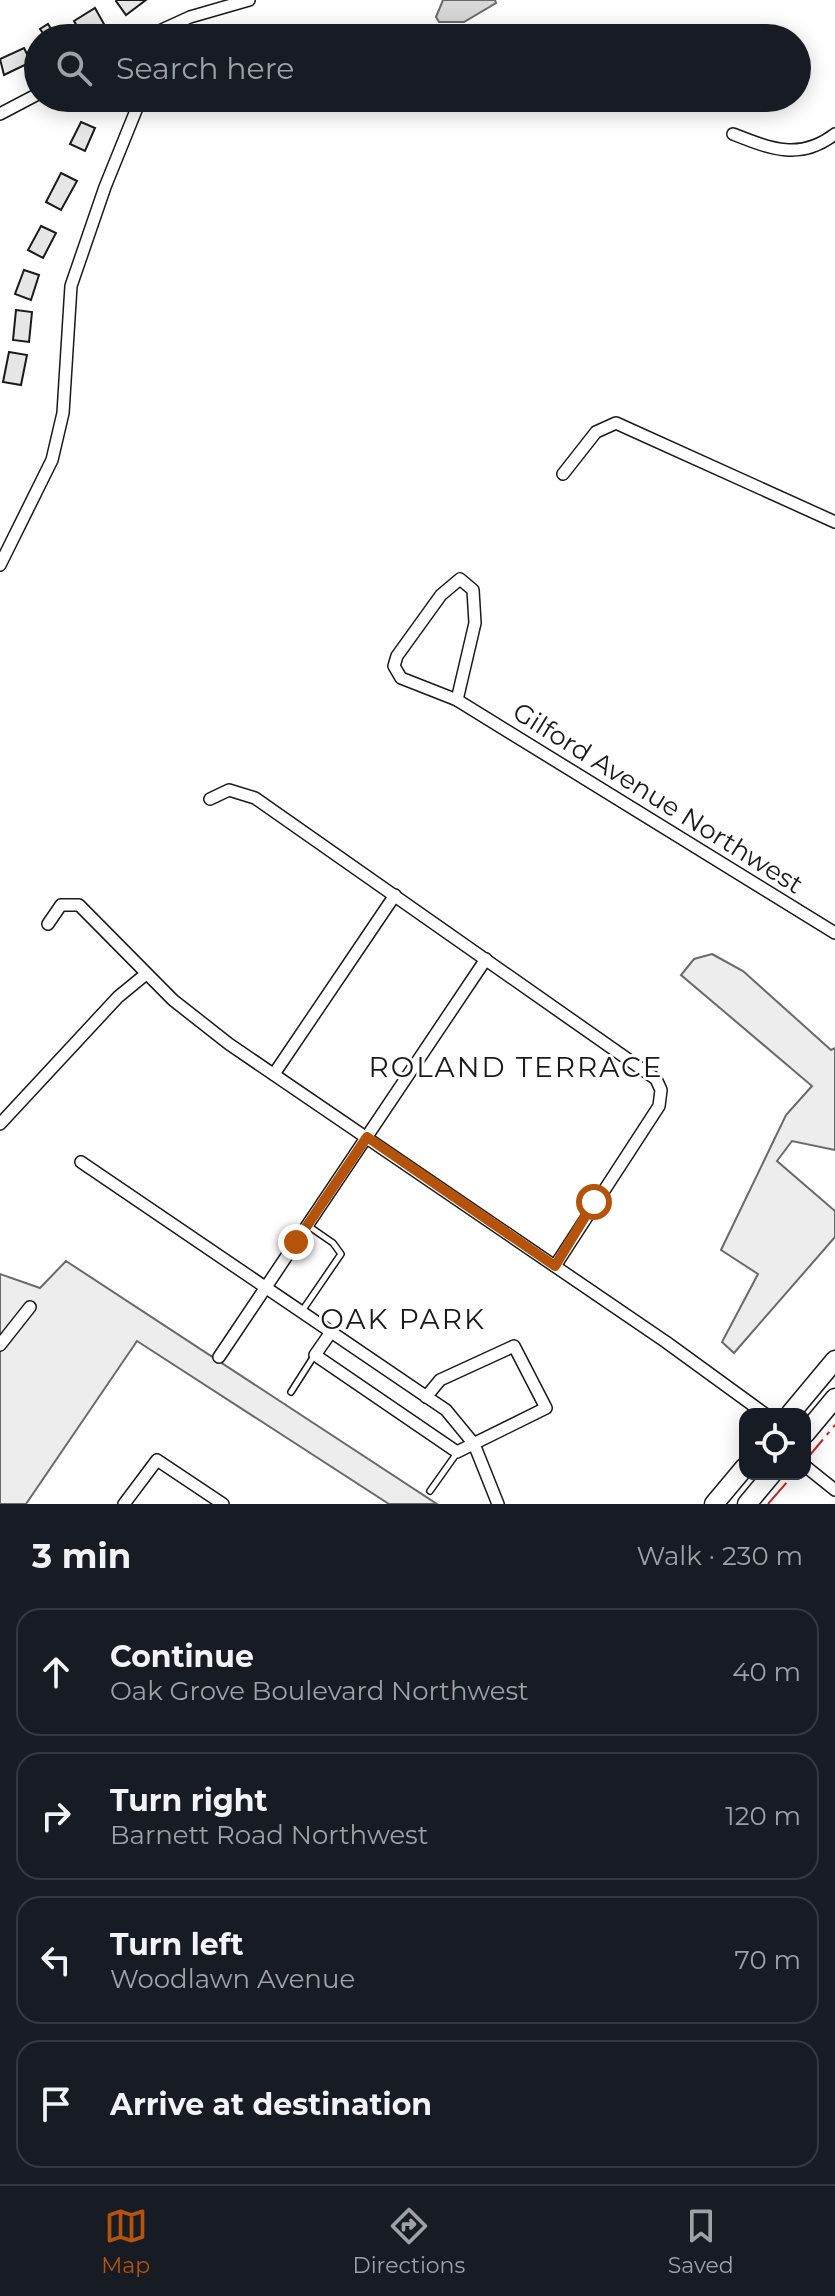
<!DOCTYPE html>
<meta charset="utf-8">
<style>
body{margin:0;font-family:Montserrat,sans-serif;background:#242831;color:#f1f3f6}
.controls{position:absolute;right:24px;bottom:24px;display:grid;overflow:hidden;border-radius:16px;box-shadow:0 4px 20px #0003}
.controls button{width:72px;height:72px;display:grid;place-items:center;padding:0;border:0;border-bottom:2px solid #363941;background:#171b24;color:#f1f3f6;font:40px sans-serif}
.stop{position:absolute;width:24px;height:24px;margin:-18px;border:6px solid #b45309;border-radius:50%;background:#fff}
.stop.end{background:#b45309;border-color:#fff;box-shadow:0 2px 8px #0008}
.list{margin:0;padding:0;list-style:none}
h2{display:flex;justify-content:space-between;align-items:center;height:104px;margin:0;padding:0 32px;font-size:34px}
h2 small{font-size:26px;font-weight:400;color:#9ea1a6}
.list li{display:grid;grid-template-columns:52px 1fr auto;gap:24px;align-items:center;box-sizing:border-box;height:128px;margin:0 16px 16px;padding:0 16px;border:2px solid #363941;border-radius:24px}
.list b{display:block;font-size:30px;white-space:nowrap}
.list p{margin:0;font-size:26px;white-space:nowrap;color:#9ea1a6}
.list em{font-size:26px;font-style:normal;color:#9ea1a6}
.icon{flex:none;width:44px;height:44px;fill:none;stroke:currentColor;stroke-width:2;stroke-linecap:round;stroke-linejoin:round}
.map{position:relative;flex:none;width:835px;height:1504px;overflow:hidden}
.search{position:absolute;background:#171b24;box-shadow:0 4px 20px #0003;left:24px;right:24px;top:24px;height:88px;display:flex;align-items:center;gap:20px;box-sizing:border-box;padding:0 28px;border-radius:44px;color:#9ea1a6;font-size:30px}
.sheet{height:680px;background:#171b24}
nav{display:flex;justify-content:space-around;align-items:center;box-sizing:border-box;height:112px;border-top:2px solid #363941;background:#171b24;font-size:22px;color:#9ea1a6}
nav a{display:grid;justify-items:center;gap:4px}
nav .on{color:#b45309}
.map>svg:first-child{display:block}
.built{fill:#ededed;stroke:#6a6a6a;stroke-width:2}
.water{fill:#d7d7d7;stroke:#6a6a6a;stroke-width:2}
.building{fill:#e6e6e6;stroke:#1a1a1a;stroke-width:2}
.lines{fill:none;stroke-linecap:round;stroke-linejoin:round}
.lane-casing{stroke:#1a1a1a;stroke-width:8}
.street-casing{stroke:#1a1a1a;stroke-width:14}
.primary-casing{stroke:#1a1a1a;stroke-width:21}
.lane{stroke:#fff;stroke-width:5}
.street{stroke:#fff;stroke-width:11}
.primary{stroke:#fff;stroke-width:18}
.power{stroke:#c62828;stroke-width:2;stroke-dasharray:28 6 4 6;stroke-linecap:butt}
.route{stroke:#b45309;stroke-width:10}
.labels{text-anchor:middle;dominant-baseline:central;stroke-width:6;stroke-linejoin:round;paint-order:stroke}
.street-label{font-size:26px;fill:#1a1a1a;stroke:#fff}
.neighbourhood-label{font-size:28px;letter-spacing:2px;fill:#1a1a1a;stroke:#fff}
</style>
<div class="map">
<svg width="835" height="1504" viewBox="0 0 835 1504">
<rect width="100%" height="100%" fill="#fff"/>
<!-- built -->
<g class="built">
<polygon points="712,954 743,971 831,1050 835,1048 835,1150 792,1141 777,1161 835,1211 835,1237 734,1353 722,1342 758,1274 721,1250 786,1115 812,1086 681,975 694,959"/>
<polygon points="66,1261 437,1504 389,1504 137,1341 26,1504 0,1504 0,1274 40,1288"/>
</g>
<!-- water -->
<polygon class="water" points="443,0 495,0 496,3 464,22 439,22 436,17"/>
<!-- building -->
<g class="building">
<polygon points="146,0 126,15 116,1 117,0"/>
<polygon points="95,8 104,24 83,36 74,21"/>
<polygon points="48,24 53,32 58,28 64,38 41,38 45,36 40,29"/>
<polygon points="24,48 31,62 4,75 0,59"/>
<polygon points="81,122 95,128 85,151 70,144"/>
<polygon points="61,173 77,181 61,210 46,202"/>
<polygon points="41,226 56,233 43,258 28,250"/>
<polygon points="24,270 39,275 31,300 15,294"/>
<polygon points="16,310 32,312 29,342 13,340"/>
<polygon points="9,352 27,355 21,385 3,382"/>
</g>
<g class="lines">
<defs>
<g id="lane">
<polyline points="302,1311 341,1254 333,1243 307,1225"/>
<polyline points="291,1392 314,1356"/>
<polyline points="430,1491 457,1453"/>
</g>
<g id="street">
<polyline points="144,38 190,17 249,0"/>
<polyline points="0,114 38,94"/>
<path d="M 733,134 C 771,149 800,161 835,134"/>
<polyline points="563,474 596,432 616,423 835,522"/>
<polyline points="0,565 52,460 63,413 71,286 105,187 141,98"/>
<polygon points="460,579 473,590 475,623 457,700 401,678 394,666 397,656 441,595"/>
<polyline points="457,700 835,933"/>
<polyline points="210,799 229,790 255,798 656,1079 661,1090 659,1106 555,1266"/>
<polyline points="48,924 61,905 79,905 173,1000 229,1044 666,1342 765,1414"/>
<polyline points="274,1074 395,895"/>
<polyline points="0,1124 118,997 146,974"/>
<polyline points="81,1162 446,1410 474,1444 498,1504"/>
<polyline points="331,1332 315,1355 457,1452 546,1408 514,1346 440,1380 426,1397"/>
<polyline points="0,1345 30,1307"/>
<polyline points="219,1357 486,959"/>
<polyline points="805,1466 835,1490"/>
<polyline points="124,1504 157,1460 223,1504"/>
</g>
<g id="primary">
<polyline points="790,1414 835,1360"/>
<polyline points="805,1434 835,1398"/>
<polyline points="714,1504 745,1467"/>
<polyline points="747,1504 772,1474"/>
</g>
</defs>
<!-- lane casing -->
<use href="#lane" class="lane-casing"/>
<!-- street casing -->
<use href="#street" class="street-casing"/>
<!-- primary casing -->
<use href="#primary" class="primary-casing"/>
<!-- lane -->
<use href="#lane" class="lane"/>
<!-- street -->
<use href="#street" class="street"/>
<!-- primary -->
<use href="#primary" class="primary"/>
<!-- power -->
<g class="power">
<polyline points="805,1461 835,1425"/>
<polyline points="768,1504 794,1474"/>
</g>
</g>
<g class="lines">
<!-- route -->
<polyline class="route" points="296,1242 367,1137 555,1266 594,1202"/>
</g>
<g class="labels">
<!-- street labels -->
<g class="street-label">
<text transform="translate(658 798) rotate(32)">Gilford Avenue Northwest</text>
</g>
<!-- neighbourhood labels -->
<g class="neighbourhood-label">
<text x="516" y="1067">ROLAND TERRACE</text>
<text x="403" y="1319">OAK PARK</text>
</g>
</g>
</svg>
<div class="controls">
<button><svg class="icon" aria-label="locate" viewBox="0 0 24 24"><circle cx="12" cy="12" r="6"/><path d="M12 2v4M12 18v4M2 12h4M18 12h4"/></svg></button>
</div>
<div class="stop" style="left:594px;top:1202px"></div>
<div class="stop end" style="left:296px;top:1242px"></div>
<div class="search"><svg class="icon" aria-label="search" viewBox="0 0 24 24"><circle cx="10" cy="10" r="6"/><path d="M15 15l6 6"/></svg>Search here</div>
</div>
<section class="sheet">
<h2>3 min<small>Walk · 230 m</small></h2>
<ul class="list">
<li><svg class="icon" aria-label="ahead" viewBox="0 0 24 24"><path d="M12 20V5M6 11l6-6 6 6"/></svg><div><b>Continue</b><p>Oak Grove Boulevard Northwest</p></div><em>40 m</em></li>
<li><svg class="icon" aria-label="right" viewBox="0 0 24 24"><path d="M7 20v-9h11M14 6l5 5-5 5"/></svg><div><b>Turn right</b><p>Barnett Road Northwest</p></div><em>120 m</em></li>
<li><svg class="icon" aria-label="left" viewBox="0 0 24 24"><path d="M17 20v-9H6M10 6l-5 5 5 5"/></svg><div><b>Turn left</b><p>Woodlawn Avenue</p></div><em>70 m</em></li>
<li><svg class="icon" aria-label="arrive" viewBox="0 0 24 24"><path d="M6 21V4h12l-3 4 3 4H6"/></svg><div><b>Arrive at destination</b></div></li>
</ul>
</section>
<nav>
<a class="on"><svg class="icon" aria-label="map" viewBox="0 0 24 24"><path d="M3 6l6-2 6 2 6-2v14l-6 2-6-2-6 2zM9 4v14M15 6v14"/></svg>Map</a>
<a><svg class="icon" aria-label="directions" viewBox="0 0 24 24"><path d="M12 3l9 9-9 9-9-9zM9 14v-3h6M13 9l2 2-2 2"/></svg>Directions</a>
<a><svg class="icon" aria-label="saved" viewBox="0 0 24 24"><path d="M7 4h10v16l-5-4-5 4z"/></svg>Saved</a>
</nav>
